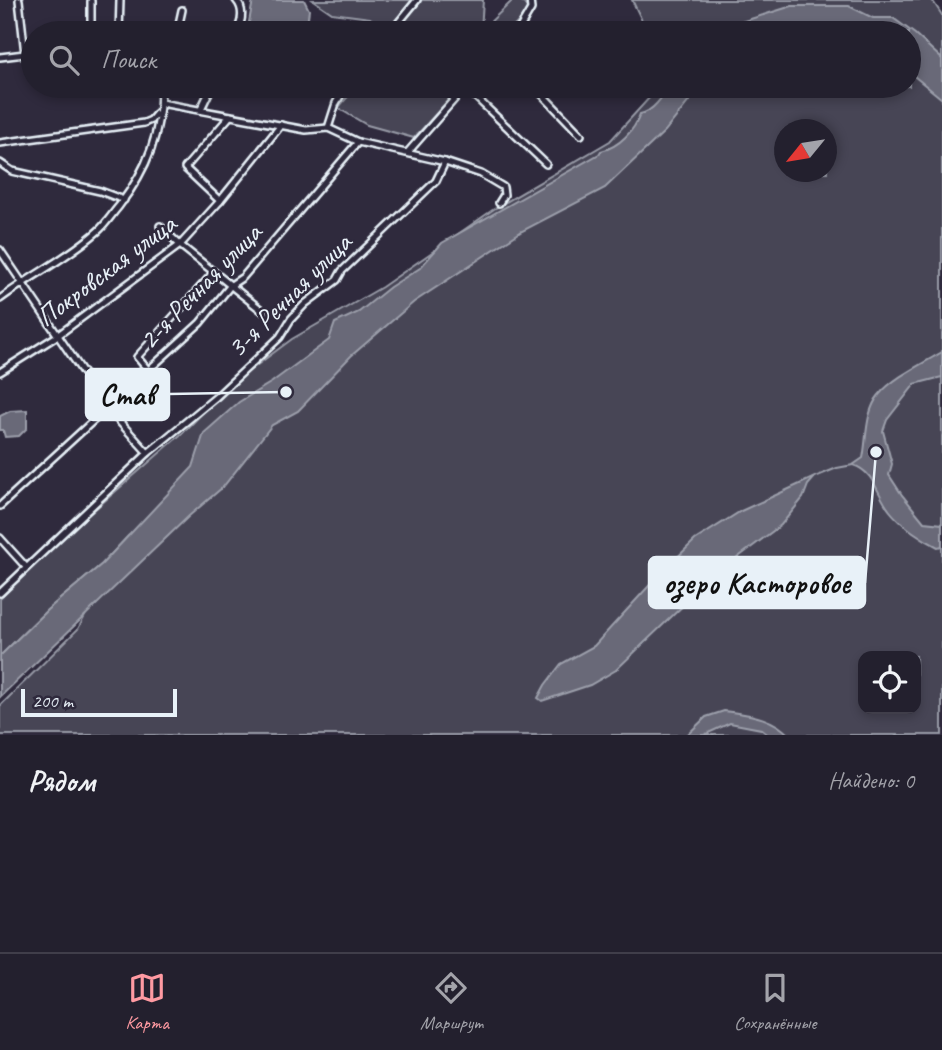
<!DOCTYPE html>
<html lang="ru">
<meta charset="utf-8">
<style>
body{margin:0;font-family:Caveat,sans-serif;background:#2f2d3a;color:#f1f3f6}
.controls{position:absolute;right:21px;bottom:21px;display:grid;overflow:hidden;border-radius:14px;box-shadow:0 4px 10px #0003}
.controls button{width:63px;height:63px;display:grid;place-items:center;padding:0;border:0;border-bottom:2px solid #403e4a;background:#23202e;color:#f1f3f6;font:35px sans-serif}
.compass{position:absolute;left:774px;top:119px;width:63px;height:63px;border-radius:50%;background:#23202e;box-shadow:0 4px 10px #0003;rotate:240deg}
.scale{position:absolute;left:21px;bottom:18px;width:156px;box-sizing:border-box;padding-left:7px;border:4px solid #e8f1f8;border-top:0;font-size:19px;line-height:24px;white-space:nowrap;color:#e8f1f8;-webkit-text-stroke:5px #2f2a3d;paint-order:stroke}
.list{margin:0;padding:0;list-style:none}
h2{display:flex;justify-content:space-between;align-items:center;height:91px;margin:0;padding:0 28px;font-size:30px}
h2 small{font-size:23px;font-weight:400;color:#a3a3aa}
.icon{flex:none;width:38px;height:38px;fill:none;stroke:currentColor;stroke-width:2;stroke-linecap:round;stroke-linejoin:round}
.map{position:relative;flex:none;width:942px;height:735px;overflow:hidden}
.search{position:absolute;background:#23202e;box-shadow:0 4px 10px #0003;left:21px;right:21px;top:21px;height:77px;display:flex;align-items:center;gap:18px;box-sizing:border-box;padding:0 24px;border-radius:38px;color:#a3a3aa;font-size:26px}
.sheet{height:217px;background:#23202e}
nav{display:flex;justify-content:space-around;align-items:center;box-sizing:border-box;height:98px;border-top:2px solid #403e4a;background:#23202e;font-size:19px;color:#a3a3aa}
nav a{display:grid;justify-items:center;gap:4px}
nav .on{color:#ff9aa2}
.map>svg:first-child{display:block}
.green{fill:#464455;stroke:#979aa6;stroke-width:2;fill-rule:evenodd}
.water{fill:#696978;stroke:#9c9fab;stroke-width:2}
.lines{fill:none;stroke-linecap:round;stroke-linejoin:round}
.stream{stroke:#9c9fab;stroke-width:2}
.minor-casing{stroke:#e8f1f8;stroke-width:10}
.minor{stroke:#2f2a3d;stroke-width:5}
.labels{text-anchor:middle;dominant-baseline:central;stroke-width:5;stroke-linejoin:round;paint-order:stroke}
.street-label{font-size:28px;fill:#e8f1f8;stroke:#2f2a3d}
.leader{fill:none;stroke:#e8f1f8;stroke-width:2.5}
.callout-dot{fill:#e8f1f8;stroke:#2f2a3d;stroke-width:2.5}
.callout{fill:#e8f1f8;stroke:#e8f1f8;stroke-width:2.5}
.callout-label{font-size:30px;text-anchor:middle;font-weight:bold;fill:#111}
</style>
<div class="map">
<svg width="942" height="735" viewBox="0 0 942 735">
<rect width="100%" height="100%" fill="#2f2a3d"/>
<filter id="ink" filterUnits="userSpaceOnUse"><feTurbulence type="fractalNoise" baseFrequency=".0143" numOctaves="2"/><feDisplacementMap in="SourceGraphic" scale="14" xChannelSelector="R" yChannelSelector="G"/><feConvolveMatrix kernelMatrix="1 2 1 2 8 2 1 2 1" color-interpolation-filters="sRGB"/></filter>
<g filter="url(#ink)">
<!-- green -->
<g class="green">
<polygon points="313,0 483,0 481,31 513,0 521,0 529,10 508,33 388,33 370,18 332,13"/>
<path d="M 632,0 L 932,0 L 942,15 L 942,735 L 0,735 L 0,706 L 78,629 L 129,535 L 102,564 L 47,610 L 0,656 L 0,599 L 46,552 L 186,430 L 229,386 L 292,339 L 382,287 L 494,209 L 610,141 L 660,86 L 909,86 L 909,33 L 648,33 ZM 785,130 L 827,130 L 827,172 L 785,172 ZM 863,656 L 916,656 L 916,709 L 863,709 Z"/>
<polygon points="357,86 461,86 414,138 367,125 338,108"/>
</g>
<!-- water -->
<g class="water">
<polygon points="253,0 304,0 309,10 306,33 247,33"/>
<polygon points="792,6 849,6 873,18 893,18 915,34 942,59 942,99 909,72 909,33 716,33 725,27"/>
<path d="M 669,86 L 701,86 L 665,131 L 605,188 L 522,231 L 414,302 L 351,356 L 298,411 L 272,425 L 223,487 L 189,516 L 0,697 L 0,656 L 47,610 L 102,564 L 193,467 L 204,433 L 239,402 L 272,382 L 329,340 L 335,323 L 359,312 L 390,287 L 420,268 L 442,243 L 599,154 L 601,151 C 619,147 635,130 640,114 C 653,112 663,96 669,86 Z"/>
<path d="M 942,352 L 942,377 L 915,384 L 887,420 L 883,431 L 892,464 L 889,475 L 902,495 L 924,522 L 942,524 L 942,546 L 938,547 C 922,539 901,525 890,511 C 877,495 875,472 853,465 L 863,458 C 867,438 865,412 879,395 C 892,378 924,363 942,352 Z"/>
<polygon points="27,410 27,428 19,436 5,437 3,430 0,430 0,416 10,411"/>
<polygon points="815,477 808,485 803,498 781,525 716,574 616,670 590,685 542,701 538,698 545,685 561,664 594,646 658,576 695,540 741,511"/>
<path d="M 724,711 C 749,715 771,716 789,735 L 768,735 L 761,729 L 730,723 L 704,735 L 687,735 L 706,717 Z"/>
</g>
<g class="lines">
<!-- stream -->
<polyline class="stream" points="815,477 837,468 853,465"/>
<defs>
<g id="minor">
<polyline points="19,0 25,54"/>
<path d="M 236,0 C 245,10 242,22 236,33"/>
<polyline points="91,33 91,1"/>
<polyline points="119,33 120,0"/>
<polyline points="177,33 182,10"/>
<polyline points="390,33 417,0"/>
<polyline points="517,33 531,9 530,0"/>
<polyline points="0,57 33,53"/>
<polyline points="534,86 581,135"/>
<polyline points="465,87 546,164"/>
<polyline points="161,103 306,130 328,128 358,142 445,162 481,174 503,187 504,195 499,203"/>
<polyline points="201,109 212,86"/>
<polyline points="328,128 336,103 346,86"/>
<polyline points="0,143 144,123 151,120 156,114"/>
<polyline points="408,152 466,86"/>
<polyline points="0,163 12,171 100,191 124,200"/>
<polyline points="220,201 185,168 230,116"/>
<polyline points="160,226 180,245 264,312"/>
<polyline points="0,250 107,408 148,453"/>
<path d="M 0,299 C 32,275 68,258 98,231 C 106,224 112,214 119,206 C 148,168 161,134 161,86"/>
<polyline points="148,370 137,357 214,272"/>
<polyline points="0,372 57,336 180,245 220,201 281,125"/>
<polyline points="0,506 200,323 231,285 243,277 358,142"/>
<polyline points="0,538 26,567"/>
<polyline points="0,593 148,453 216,397 280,337 291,319 305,304 337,280 342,271 436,181 445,162"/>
</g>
</defs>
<!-- minor casing -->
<use href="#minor" class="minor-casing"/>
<!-- minor -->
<use href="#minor" class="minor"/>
</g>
</g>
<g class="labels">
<!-- street labels -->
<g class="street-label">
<text transform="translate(106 270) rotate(-37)">Покровская улица</text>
<text transform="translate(200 286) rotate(-46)">2-я Речная улица</text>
<text transform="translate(289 295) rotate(-45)">3-я Речная улица</text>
</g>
</g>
<!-- callouts -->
<path class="leader" d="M286 392L169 394M876 452L865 583"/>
<g class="callout-dot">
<circle cx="286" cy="392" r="7"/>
<circle cx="876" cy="452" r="7"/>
</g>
<g class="callout">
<rect x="86" y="369" width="83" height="51" rx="7"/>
<rect x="649" y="557" width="216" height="51" rx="7"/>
</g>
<g class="callout-label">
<text x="127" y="405">Став</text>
<text x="757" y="593">озеро Касторовое</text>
</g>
</svg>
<div class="controls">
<button><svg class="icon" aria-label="locate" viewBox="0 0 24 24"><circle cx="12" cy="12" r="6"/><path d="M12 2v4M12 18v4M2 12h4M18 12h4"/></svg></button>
</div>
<svg class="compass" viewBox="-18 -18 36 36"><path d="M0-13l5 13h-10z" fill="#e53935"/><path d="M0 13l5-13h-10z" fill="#a3a3aa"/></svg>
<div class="scale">200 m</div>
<div class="search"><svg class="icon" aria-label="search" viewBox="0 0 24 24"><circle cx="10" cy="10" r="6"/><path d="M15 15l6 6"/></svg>Поиск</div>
</div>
<section class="sheet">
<h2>Рядом<small>Найдено: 0</small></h2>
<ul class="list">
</ul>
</section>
<nav>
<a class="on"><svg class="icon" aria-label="map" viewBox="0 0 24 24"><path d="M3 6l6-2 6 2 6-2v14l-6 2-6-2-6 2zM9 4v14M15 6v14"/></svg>Карта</a>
<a><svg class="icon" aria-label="directions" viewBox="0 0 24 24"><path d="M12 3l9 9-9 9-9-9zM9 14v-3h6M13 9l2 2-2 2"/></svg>Маршрут</a>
<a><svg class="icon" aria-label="saved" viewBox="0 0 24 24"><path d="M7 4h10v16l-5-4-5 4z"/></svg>Сохранённые</a>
</nav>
